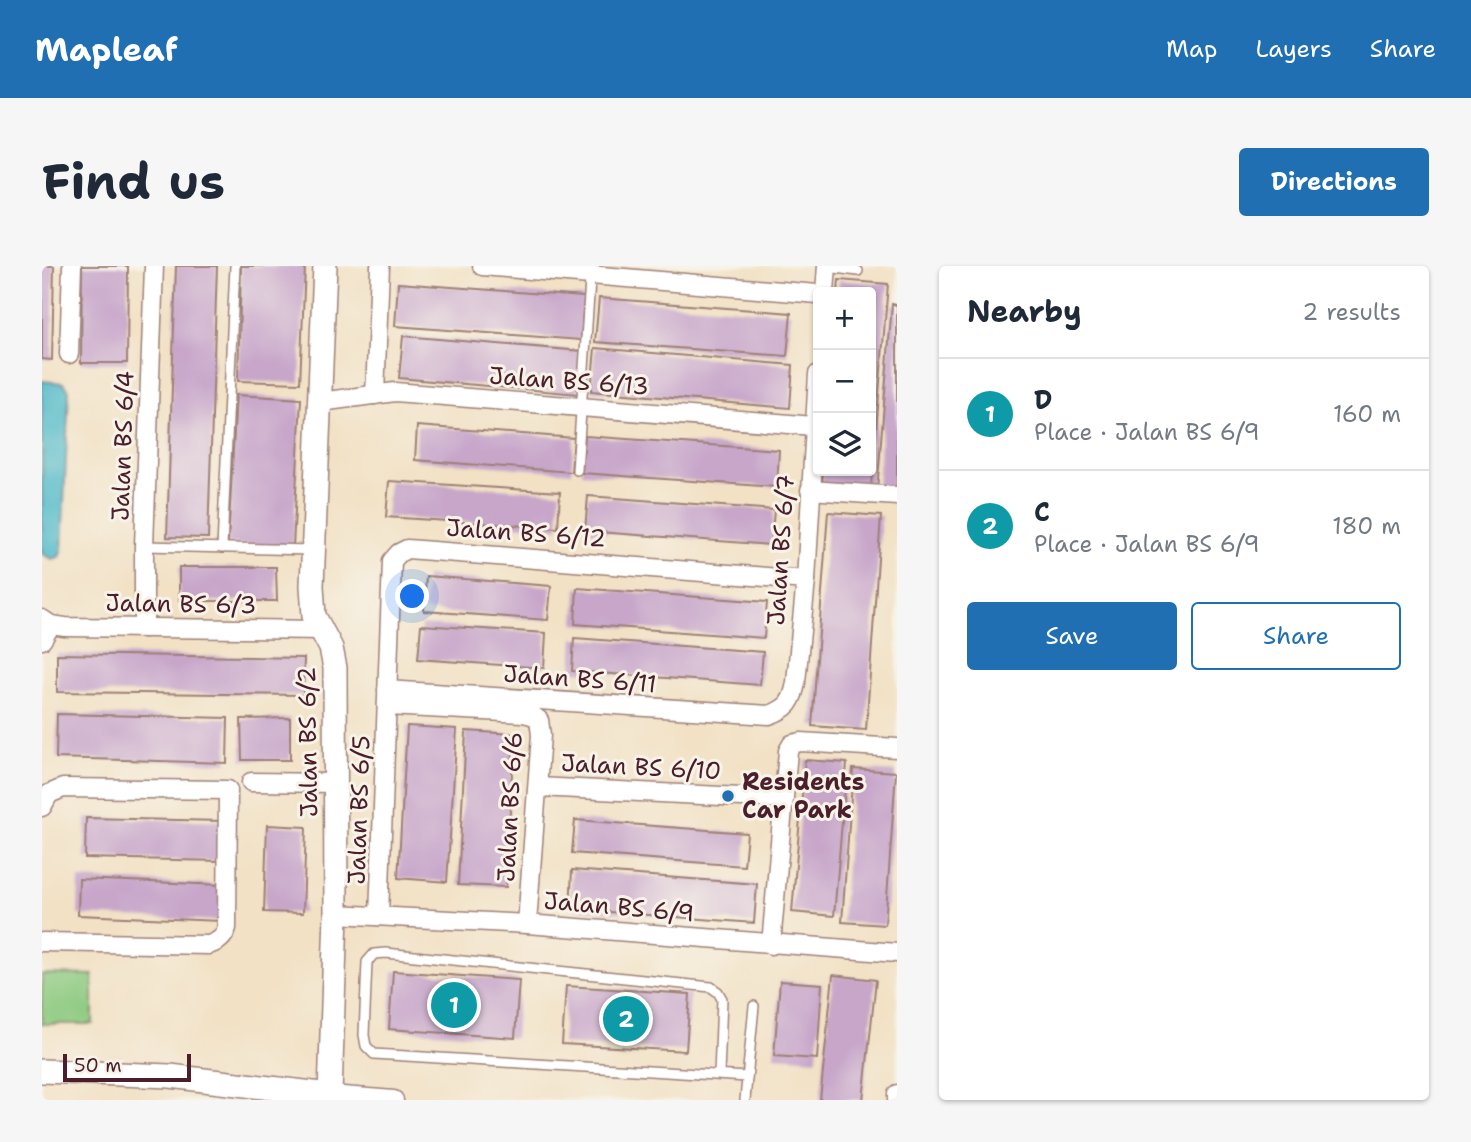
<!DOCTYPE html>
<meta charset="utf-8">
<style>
body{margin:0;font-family:"Shantell Sans",sans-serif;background:#f6f6f7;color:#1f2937}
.controls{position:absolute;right:21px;top:21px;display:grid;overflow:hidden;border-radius:7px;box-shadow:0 2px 5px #0004}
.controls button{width:63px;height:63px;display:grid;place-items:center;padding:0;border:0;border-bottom:2px solid #e0e1e3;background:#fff;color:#1f2937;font:35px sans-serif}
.scale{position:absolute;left:21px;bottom:18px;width:128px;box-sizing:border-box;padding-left:7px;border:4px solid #4a1f2b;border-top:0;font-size:19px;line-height:24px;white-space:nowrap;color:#4a1f2b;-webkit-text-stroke:5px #f7f3e8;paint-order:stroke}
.you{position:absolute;left:371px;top:331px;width:24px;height:24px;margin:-18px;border:5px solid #fff;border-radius:50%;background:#1a73e8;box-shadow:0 0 0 10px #1a73e833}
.badge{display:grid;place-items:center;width:46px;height:46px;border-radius:50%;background:#1f6fb2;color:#fff;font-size:23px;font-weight:700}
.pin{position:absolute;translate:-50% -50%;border:4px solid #fff;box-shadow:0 2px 7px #0006}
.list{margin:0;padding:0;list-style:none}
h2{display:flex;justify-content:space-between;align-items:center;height:91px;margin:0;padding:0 28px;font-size:30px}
h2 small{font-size:23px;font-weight:400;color:#747a83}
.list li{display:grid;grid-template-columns:46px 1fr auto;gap:21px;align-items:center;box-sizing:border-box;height:112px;padding:0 28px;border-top:2px solid #e0e1e3}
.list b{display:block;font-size:26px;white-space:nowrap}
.list p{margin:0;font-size:23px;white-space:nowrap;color:#747a83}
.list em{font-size:23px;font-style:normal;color:#747a83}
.actions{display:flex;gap:14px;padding:21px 28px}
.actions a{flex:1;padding:16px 0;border:2px solid #1f6fb2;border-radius:7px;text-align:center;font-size:24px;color:#1f6fb2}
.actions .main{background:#1f6fb2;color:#fff}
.icon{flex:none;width:38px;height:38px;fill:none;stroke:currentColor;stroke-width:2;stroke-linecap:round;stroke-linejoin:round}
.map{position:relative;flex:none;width:855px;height:834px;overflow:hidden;border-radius:7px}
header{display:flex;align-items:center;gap:42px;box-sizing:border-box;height:98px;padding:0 35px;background:#1f6fb2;color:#fff}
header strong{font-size:33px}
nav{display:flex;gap:38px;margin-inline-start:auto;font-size:24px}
.intro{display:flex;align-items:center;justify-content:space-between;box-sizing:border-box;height:168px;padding:0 42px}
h1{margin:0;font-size:49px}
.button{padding:18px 32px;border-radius:7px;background:#1f6fb2;color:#fff;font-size:24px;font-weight:700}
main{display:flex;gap:42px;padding:0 42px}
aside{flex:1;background:#fff;border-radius:7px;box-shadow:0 2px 5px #0004}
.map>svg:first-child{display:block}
.green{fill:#8bc97f;stroke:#6a7455;stroke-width:2}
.water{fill:#4cb8c8;stroke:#4b6c7a;stroke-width:2}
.building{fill:#c7a6ca}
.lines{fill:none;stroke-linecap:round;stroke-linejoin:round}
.service-casing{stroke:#9e8078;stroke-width:12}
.minor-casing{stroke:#9e8078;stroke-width:21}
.tertiary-casing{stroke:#9e8078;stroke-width:26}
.service{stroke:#fff;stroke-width:9}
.minor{stroke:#fff;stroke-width:18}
.tertiary{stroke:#fff;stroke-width:23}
.poi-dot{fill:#1f6fb2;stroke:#f7f3e8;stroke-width:2.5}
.labels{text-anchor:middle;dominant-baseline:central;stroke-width:6;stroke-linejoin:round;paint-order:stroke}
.street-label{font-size:24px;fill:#4a1f2b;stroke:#f7f3e8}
.poi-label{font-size:24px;font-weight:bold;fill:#4a1f2b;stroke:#f7f3e8;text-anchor:start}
</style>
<header>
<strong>Mapleaf</strong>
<nav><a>Map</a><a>Layers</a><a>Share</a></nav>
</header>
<div class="intro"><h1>Find us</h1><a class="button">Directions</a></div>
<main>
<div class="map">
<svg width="855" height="834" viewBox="0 0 855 834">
<rect width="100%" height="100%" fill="#f7f3e8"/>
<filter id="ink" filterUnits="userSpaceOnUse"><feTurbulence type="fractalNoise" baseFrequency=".0143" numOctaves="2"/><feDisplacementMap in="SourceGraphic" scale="14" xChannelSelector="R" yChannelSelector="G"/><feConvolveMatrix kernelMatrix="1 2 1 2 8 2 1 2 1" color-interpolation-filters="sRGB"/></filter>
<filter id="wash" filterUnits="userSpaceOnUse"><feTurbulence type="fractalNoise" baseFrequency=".00686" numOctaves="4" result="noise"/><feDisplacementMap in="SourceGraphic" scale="28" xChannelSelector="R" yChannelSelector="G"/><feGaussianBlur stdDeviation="1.57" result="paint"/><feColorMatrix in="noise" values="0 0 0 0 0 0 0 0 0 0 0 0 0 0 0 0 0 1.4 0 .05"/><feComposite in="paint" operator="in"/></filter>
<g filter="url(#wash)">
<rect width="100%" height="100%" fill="#f2e1c5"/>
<!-- green -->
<polygon class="green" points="0,708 51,709 51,758 0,758"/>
<!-- water -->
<polygon class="water" points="0,115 21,117 27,124 20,283 17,291 10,293 0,288"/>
<g id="blocks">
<!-- building -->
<g class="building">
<polygon points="0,0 12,0 10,94 0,93"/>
<polygon points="40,0 86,0 85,97 39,97"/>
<polygon points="134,0 175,0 166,272 125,271"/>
<polygon points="199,0 263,0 258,117 196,115"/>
<polygon points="797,14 846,18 831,200 829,200 829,26 796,26"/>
<polygon points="356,17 542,31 539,74 353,60"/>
<polygon points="557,32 749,47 745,90 553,76"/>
<polygon points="850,38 855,39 855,227 835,225"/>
<polygon points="361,70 540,85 536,128 357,112"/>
<polygon points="553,82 751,99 748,142 549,125"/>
<polygon points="194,129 259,133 251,281 186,278"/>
<polygon points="375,160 532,172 529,206 373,194"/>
<polygon points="543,170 737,184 735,221 540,207"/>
<polygon points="781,205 830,205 829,224 780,220"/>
<polygon points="347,215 518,226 516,262 344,251"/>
<polygon points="546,230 732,244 729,279 543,265"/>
<polygon points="786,246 839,250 824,464 770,460"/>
<polygon points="137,301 234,301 235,335 137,335"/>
<polygon points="384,310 509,320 506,354 382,345"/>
<polygon points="535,322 725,336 722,372 533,358"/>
<polygon points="379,359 504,367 502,402 376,393"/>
<polygon points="532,372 721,386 718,419 530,405"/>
<polygon points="15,388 262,392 261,429 15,426"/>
<polygon points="15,448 186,452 185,497 14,492"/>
<polygon points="248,452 248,494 200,494 199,453"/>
<polygon points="365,460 415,463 405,616 356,612"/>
<polygon points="424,465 472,468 464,621 416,619"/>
<polygon points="763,494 805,497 792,650 750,646"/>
<polygon points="811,503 854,506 843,659 800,656"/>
<polygon points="44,552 181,555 180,595 43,592"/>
<polygon points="533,554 705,567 702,600 530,587"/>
<polygon points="225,559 264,561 261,647 222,646"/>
<polygon points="530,604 715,618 712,657 528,643"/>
<polygon points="37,613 180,619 178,655 36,649"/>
<polygon points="351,705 477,714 473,772 347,763"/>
<polygon points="791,709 834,714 821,834 778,834"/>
<polygon points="738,715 780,718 775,793 732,790"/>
<polygon points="524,720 648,728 644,785 520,778"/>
</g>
</g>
</g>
<g filter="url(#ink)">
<use href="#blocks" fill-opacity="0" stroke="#9e8078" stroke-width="2"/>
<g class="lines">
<defs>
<g id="service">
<polyline points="785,1 816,5"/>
<polyline points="535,204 549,0"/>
<polyline points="102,280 270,284"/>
<polyline points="180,282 193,0"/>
<polyline points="677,809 680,733 676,726 669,721 344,687 332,688 325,696 322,769 324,780 332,788 705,811"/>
<polyline points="703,834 712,740"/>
</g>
<g id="minor">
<polyline points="440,0 776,28"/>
<polyline points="783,26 785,0"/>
<polyline points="27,88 30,0"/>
<polyline points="333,129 338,0"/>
<polyline points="278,136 353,126 772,160"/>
<polyline points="768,224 855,230"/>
<polyline points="0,353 9,359 23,361 279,364"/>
<polyline points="102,362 102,280 112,0"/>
<polyline points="0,374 9,359"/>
<path d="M 345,424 L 727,449 C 745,443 751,436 754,416 L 764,314 L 776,108"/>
<polyline points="345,440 481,447 490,449 497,454 499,469 485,658"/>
<polyline points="209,516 294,517"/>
<polyline points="496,521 742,533"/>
<path d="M 0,541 L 7,528 L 21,522 L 186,524 L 185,662 C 182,672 177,675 167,679 L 0,676"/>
<polyline points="294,648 485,658 855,687"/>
<polyline points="337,650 350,295 357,287 365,283 764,314"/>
<polyline points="729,679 746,485 750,478 759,476 855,482"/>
<polyline points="288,829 352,834"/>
<polyline points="855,834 855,828"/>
</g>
<polyline id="tertiary" points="0,805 128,810 288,829 294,648 293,402 289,382 272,350 270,320 283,0"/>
</defs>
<!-- service casing -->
<use href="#service" class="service-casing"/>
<!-- minor casing -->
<use href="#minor" class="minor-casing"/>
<!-- tertiary casing -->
<use href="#tertiary" class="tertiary-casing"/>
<!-- service -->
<use href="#service" class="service"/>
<!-- minor -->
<use href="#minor" class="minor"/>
<!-- tertiary -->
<use href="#tertiary" class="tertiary"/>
</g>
</g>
<!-- markers -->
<circle class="poi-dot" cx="686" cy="530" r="7"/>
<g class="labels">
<!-- street labels -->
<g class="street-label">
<text transform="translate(527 115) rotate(4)">Jalan BS 6/13</text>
<text transform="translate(81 180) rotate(-88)">Jalan BS 6/4</text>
<text transform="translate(484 267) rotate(4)">Jalan BS 6/12</text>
<text transform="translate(739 284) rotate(-86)">Jalan BS 6/7</text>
<text transform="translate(139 338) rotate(1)">Jalan BS 6/3</text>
<text transform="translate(538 413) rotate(4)">Jalan BS 6/11</text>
<text transform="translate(266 476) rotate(-91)">Jalan BS 6/2</text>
<text transform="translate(599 501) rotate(3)">Jalan BS 6/10</text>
<text transform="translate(468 541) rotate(-87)">Jalan BS 6/6</text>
<text transform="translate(317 544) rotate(-88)">Jalan BS 6/5</text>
<text transform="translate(577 641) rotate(5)">Jalan BS 6/9</text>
</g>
<!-- poi labels -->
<g class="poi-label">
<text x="700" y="516">Residents<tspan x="700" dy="28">Car Park</tspan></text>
</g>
</g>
</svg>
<div class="controls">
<button>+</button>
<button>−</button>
<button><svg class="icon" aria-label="layers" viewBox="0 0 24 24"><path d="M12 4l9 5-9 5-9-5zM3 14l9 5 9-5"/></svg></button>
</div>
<div class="scale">50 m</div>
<div class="you"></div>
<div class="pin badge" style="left:412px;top:739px;background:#0f9aa8">1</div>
<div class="pin badge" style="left:584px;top:753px;background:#0f9aa8">2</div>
</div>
<aside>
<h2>Nearby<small>2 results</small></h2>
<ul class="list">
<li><span class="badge" style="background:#0f9aa8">1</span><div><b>D</b><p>Place · Jalan BS 6/9</p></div><em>160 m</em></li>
<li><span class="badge" style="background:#0f9aa8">2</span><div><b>C</b><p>Place · Jalan BS 6/9</p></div><em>180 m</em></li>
</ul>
<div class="actions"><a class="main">Save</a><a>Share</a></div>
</aside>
</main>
